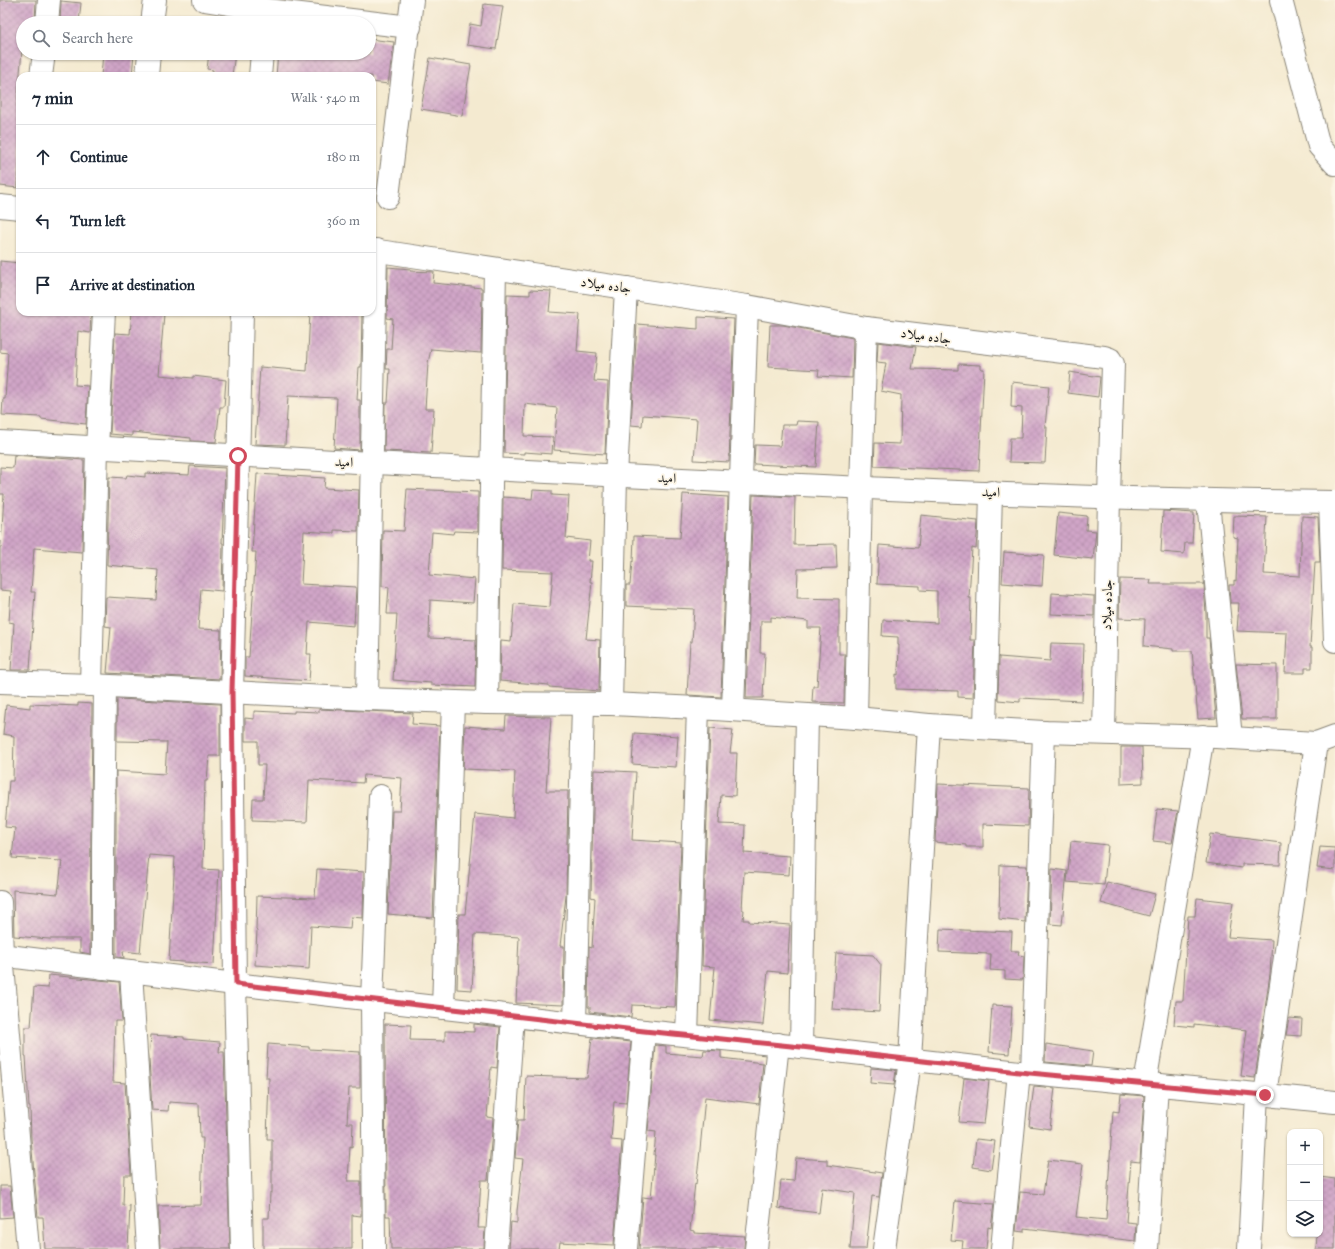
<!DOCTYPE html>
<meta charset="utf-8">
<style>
body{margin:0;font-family:"IM FELL Great Primer",Amiri,serif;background:#f6f6f7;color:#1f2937}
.controls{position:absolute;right:12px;bottom:12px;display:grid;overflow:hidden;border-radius:8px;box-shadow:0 1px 3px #0004}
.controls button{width:36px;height:36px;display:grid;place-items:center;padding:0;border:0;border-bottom:1px solid #e0e1e3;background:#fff;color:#1f2937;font:20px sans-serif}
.stop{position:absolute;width:12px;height:12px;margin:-9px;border:3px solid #d1495b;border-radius:50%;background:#fff}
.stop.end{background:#d1495b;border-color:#fff;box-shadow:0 1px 4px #0008}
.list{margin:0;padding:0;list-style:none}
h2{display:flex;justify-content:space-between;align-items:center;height:52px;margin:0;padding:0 16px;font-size:17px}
h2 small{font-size:13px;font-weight:400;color:#747a83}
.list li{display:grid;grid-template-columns:26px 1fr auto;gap:12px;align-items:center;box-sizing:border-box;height:64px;padding:0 16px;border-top:1px solid #e0e1e3}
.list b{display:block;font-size:15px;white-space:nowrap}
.list em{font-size:13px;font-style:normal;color:#747a83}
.icon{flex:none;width:22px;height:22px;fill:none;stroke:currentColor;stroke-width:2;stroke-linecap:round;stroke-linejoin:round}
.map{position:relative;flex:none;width:1335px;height:1249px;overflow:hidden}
.search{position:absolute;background:#fff;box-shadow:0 1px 3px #0004;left:16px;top:16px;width:360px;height:44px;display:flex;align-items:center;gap:10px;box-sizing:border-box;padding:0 14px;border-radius:22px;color:#747a83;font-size:15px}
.panel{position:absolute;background:#fff;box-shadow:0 1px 3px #0004;left:16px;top:72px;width:360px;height:244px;border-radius:12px}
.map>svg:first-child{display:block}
.building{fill:url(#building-cross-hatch)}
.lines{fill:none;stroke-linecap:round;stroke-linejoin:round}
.minor-casing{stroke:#888376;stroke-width:24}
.minor{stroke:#fff;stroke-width:22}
.route{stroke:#d1495b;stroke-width:5}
.labels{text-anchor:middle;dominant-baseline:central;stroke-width:3.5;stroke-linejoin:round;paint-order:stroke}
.street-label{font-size:14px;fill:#1c1c1c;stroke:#fcf5e5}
</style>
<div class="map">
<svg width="1335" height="1249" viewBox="0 0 1335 1249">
<defs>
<pattern id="building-cross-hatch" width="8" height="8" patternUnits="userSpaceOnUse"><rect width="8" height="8" fill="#d0a5c7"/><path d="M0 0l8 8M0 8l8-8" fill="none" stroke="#b28daa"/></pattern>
</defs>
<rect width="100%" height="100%" fill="#fcf5e5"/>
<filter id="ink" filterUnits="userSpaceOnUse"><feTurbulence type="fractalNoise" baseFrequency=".025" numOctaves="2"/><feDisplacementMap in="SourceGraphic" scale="8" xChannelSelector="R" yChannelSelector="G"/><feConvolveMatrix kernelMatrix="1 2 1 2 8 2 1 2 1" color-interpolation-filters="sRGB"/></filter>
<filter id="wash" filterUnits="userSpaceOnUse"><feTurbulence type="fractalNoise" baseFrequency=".012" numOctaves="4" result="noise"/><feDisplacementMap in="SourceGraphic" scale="16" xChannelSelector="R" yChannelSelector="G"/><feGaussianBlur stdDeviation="0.9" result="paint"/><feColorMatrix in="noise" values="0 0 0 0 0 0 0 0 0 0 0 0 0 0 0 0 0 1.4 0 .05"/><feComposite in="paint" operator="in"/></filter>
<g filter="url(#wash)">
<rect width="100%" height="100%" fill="#f4ead0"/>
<g id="blocks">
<!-- building -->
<g class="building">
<polygon points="0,0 36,0 35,23 23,23 23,39 17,107 20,107 20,153 18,188 0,186"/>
<polygon points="61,1 81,3 79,23 60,23"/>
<polygon points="484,4 503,6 496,49 467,45 470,24 481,26"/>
<polygon points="369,39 394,42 388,84 372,82 372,76 276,76 278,53 369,53"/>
<polygon points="103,53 134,53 132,76 101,76"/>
<polygon points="209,53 235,53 232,76 212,76 213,70 207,69"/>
<polygon points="430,58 471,65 462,116 421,109"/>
<polygon points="0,261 20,263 20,312 91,312 90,333 78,331 75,385 88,386 86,424 41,419 41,417 2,415 3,399 5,399 8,353 0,352"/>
<polygon points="388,267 410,269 410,271 434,272 433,283 482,288 481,353 431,349 428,363 425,409 434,409 431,453 384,451 385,403 388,403 390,369 386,369 387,349 391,349 393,319 387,318"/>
<polygon points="530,290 551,291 549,312 580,314 577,351 597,353 594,381 608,382 605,454 554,450 557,408 525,404 524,436 553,437 552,454 524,452 524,454 504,453 507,294 530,295"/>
<polygon points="132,312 164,314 159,375 193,378 193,376 226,380 224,407 220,407 216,442 191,441 191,438 132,432 132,436 110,434 115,333 130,334"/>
<polygon points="310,312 362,312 361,367 359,367 357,400 360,400 360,450 334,448 337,398 288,396 285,445 255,444 260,367 307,371"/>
<polygon points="698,317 734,319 729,462 694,460 697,419 643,415 642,426 631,425 637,324 698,329"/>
<polygon points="770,325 783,325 853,338 852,378 818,376 819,370 768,367"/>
<polygon points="878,342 916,347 912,369 958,370 958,364 981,365 981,369 984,369 979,471 874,466 875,443 900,444 901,395 881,391 886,363 877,362"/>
<polygon points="1070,372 1100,377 1098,397 1068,393"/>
<polygon points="1012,382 1049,386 1045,427 1047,427 1045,463 1009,462 1010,438 1021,438 1022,408 1011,407"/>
<polygon points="797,421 819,422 816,467 754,464 755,445 780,446 782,425 796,425"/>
<polygon points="14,455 84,460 82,552 34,548 31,592 35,592 30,670 11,670 14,623 9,622 11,591 0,590 0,547 1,547 4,494 0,494 0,467 13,468"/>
<polygon points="190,466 225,468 222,543 223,543 222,591 201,589 198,629 221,630 220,679 107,673 111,627 105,626 106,597 156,600 158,570 107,565 109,477 126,478 127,475 145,477 145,473 189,475"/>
<polygon points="257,474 325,478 324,488 359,490 358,531 334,530 334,533 304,531 301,584 356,587 354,626 309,622 307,654 311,654 309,681 245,676 245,657 249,657 256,552 252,552"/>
<polygon points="407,489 478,492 478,532 454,531 453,534 432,532 429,575 475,579 473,603 430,600 429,638 476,640 475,687 431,685 431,683 393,680 397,614 387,614 389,587 382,586 383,530 404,531"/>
<polygon points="533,490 552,491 552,495 569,496 566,538 590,541 588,561 592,561 590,582 592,582 586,639 600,640 599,691 549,687 549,685 500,681 501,641 511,642 514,604 550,607 553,572 502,570 503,497 532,499"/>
<polygon points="683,494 728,497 721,697 687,695 690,642 692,642 694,609 626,606 626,585 630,585 632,561 633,562 634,536 680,538"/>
<polygon points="753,495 795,497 794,545 836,544 837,568 798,569 797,598 839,599 839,654 845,654 844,703 812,702 813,686 817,686 821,628 808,628 808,621 771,617 771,621 761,621 760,653 765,653 763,698 746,698"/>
<polygon points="1163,511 1194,513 1192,543 1185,543 1184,554 1161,552"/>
<polygon points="1058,513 1087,516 1086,530 1096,531 1093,559 1054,555"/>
<polygon points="921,515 978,521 976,549 972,548 969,598 971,598 970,640 975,640 973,698 958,697 958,691 896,689 896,674 898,675 899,645 898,645 898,637 882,636 883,620 937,623 937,591 920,590 920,586 877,584 879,545 918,548"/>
<polygon points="1234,516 1267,517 1264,574 1300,576 1302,516 1318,517 1320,562 1315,562 1310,647 1312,647 1312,668 1305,668 1305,673 1285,673 1287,633 1237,631 1239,603 1230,603 1229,585 1234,585 1234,580 1236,581 1238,538 1233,537"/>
<polygon points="1004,552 1044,555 1042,586 1002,583"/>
<polygon points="1120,579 1151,580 1150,584 1204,584 1206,614 1206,638 1209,638 1216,718 1198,719 1192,651 1173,651 1173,649 1144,646 1145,619 1119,618"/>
<polygon points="1052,593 1094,596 1094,616 1051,614"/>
<polygon points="1051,643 1084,644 1082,701 1020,698 1020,702 998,700 999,657 1050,661"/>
<polygon points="1236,664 1277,665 1277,719 1242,719"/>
<polygon points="117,699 220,704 220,756 209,756 207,781 205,781 203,869 219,870 214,964 169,961 175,857 149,855 140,953 123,951 124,958 116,957 116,771 165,774 167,742 117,741"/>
<polygon points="78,703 92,704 90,954 80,952 80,939 49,939 14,936 13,890 58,894 62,861 12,858 15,828 5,827 9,781 13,781 14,736 3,734 6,705 30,708 30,704 78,706"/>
<polygon points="319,709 413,713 412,724 440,726 433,918 388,914 392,811 400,811 402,778 364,775 363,783 309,780 307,822 252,820 253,799 263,799 265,765 258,765 258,741 245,741 245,718 254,719 254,711 294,713 294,711 319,712"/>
<polygon points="506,716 551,717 546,791 568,791 566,896 560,946 564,946 563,1005 516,1003 519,937 475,934 472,990 457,989 459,914 465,914 475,814 513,818 515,771 463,769 465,726 505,729"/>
<polygon points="710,728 733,730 730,753 737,753 735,796 721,795 719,824 745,825 744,853 790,856 789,875 744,872 742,910 744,910 743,920 749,920 749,922 790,925 787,973 768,971 763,1025 710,1020 715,967 702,966"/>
<polygon points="634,733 678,736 676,767 632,764"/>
<polygon points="1121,747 1142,747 1143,783 1121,784"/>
<polygon points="594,770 636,772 632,840 681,843 675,1007 632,1005 631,1017 590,1012 590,1007 588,1007 589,947 592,948 595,898 591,897"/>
<polygon points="938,784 1029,788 1028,826 983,824 983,847 966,847 966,845 935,842"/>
<polygon points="1157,809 1178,811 1172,843 1153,841"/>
<polygon points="1210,834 1281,843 1280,865 1242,864 1242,868 1206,863"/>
<polygon points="1071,841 1108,845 1104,885 1067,882"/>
<polygon points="1320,847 1335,848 1335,870 1317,868"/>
<polygon points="1000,865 1027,866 1025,922 999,919"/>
<polygon points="317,869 364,872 363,918 351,917 350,929 311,926 309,969 255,965 257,931 256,930 257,896 315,898"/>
<polygon points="1052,869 1067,871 1062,925 1050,924"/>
<polygon points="1107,882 1155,894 1149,916 1101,903"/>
<polygon points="1197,898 1233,902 1228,937 1272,940 1270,974 1255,1078 1241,1076 1247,1030 1194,1024 1194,1027 1174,1025 1176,1001 1183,1001 1188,916 1195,916"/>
<polygon points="940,929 1012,932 1011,951 1019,951 1018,955 1024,956 1023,980 1005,979 1005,971 990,970 991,954 939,952"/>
<polygon points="836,953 873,955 881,965 879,1012 832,1009"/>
<polygon points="49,975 119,982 122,1021 115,1021 113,1082 125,1083 131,1174 131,1175 124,1175 123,1205 130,1206 128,1249 45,1249 43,1217 38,1217 31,1139 30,1107 29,1107 26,1056 25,1056 25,1027 31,1027 34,987 48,988"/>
<polygon points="992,1005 1012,1006 1009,1054 989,1052"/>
<polygon points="1289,1018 1302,1019 1301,1036 1286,1035"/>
<polygon points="385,1024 411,1025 410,1040 445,1041 445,1031 474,1032 474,1024 500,1027 497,1068 491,1067 487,1117 493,1118 488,1180 481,1180 478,1228 485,1228 484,1248 478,1248 478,1249 391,1249 390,1216 386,1216"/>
<polygon points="151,1035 184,1037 184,1039 220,1042 219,1052 224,1052 230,1249 160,1249 158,1206 201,1205 203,1138 200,1138 199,1104 169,1102 168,1111 152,1110 149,1059"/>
<polygon points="592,1038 631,1042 626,1103 614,1102 611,1140 622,1141 614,1245 560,1242 559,1249 509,1249 511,1222 517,1223 517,1211 523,1159 515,1158 518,1120 524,1120 526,1076 587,1078"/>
<polygon points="268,1044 309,1047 309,1049 360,1052 360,1088 349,1088 347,1123 353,1123 352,1147 350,1146 348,1181 361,1181 361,1216 352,1215 352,1249 263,1249 263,1218 269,1218 270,1192 272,1193 272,1139 267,1139 269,1078 266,1078"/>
<polygon points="1046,1044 1093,1051 1091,1066 1045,1062"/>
<polygon points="655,1045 666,1046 666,1053 703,1056 704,1050 721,1051 721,1058 763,1063 759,1104 705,1097 699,1160 696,1184 695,1183 690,1230 694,1231 694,1233 745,1236 744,1249 639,1249 643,1197 651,1198 655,1155 654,1155 656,1132 648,1131"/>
<polygon points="871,1068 896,1070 894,1085 870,1083"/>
<polygon points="964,1078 989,1081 984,1124 959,1122"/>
<polygon points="1034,1086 1055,1088 1050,1129 1029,1126"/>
<polygon points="1121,1094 1144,1096 1140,1162 1131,1161 1126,1222 1136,1223 1135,1241 1024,1228 1024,1232 1016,1231 1020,1192 1043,1194 1048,1160 1083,1164 1076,1217 1106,1220 1113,1111 1119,1112"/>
<polygon points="976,1139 995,1141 991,1170 973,1167"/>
<polygon points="796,1158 827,1160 827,1165 882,1173 879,1197 872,1196 866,1249 850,1249 855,1193 822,1188 819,1213 778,1208 781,1180 794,1181"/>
<polygon points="1320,1177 1335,1179 1335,1249 1316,1249 1317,1234 1320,1234"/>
<polygon points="0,1186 10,1186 13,1217 0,1218"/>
<polygon points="955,1201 994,1204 991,1228 988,1227 986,1249 962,1249 963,1241 951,1240"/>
</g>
</g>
</g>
<g filter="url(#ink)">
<use href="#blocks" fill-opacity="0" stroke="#888376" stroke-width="1"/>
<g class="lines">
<defs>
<g id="minor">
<polyline points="204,0 267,10 410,27"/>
<polyline points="1281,0 1319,146 1335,164"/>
<polyline points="47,23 49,0"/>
<polyline points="152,23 155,0"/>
<polyline points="41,76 44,53"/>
<polyline points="147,76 149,53"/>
<polyline points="260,76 262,53"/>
<polyline points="388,197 412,0"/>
<polyline points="0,206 20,208"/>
<polyline points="372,250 747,306 866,328 1104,357 1110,359 1113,364 1109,497 1104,733"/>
<polyline points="242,312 232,692 235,984 242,1249"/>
<path d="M 0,442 C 215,455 429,466 644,477 C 874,489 1105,500 1335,502"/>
<polyline points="1208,501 1231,738"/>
<polyline points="1330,502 1335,641"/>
<polyline points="0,682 91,685 367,699 487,703 611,704 698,708 856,718 929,725 1044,732 1216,737 1316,743 1335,736"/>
<polyline points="91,685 97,448 104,312"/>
<polyline points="367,699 376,250"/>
<polyline points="487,703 495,269"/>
<polyline points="611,704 616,476 626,288"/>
<polyline points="733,710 747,306"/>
<polyline points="856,718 861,488 866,328"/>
<polyline points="985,728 991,492"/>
<polyline points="0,902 2,955 28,1249"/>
<polyline points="0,955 235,984 644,1031 801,1047 1019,1072 1257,1094 1335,1102"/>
<polyline points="103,968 103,846 105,686"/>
<polyline points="131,971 148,1249"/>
<polyline points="443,1008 453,702"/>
<polyline points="575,1023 583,704"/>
<polyline points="687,1035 698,708"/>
<polyline points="801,1047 807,715"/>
<polyline points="1032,1072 1044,732"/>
<polyline points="1145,1084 1203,736"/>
<polyline points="1265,1095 1316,743"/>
<polyline points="374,1249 372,1000 380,796"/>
<polyline points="496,1249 513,1016"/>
<polyline points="626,1249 644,1031"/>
<polyline points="756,1249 778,1044"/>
<polyline points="884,1249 910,1060 929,725"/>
<polyline points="1002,1249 1019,1072"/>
<polyline points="1147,1249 1157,1085"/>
<polyline points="1249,1249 1257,1094"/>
</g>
</defs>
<!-- minor casing -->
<use href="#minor" class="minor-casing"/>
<!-- minor -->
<use href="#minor" class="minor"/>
</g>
</g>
<g class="lines" filter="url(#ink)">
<!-- route -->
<polyline class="route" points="238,456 232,692 236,984 644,1031 801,1047 1019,1072 1265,1095"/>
</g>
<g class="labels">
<!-- street labels -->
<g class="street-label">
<text transform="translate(606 285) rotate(8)">جاده میلاد</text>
<text transform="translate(926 336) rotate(8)">جاده میلاد</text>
<text transform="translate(344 462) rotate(3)">امید</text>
<text transform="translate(667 478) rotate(3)">امید</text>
<text transform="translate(991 492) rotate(2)">امید</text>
<text transform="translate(1107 605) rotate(-89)">جاده میلاد</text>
</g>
</g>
</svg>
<div class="controls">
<button>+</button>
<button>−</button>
<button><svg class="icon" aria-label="layers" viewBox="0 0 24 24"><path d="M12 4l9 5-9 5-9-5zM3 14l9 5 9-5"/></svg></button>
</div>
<div class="stop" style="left:238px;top:456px"></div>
<div class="stop end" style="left:1265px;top:1095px"></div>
<div class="search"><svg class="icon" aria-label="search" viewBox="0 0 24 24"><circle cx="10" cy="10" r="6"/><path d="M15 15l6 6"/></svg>Search here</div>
<section class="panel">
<h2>7 min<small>Walk · 540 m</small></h2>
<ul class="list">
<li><svg class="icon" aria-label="ahead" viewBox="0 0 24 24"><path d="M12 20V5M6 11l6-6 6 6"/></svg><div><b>Continue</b></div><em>180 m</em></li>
<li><svg class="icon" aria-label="left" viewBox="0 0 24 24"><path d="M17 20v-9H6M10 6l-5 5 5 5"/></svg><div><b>Turn left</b></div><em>360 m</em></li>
<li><svg class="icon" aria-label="arrive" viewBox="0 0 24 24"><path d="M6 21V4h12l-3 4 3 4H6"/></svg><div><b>Arrive at destination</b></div></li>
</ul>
</section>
</div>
